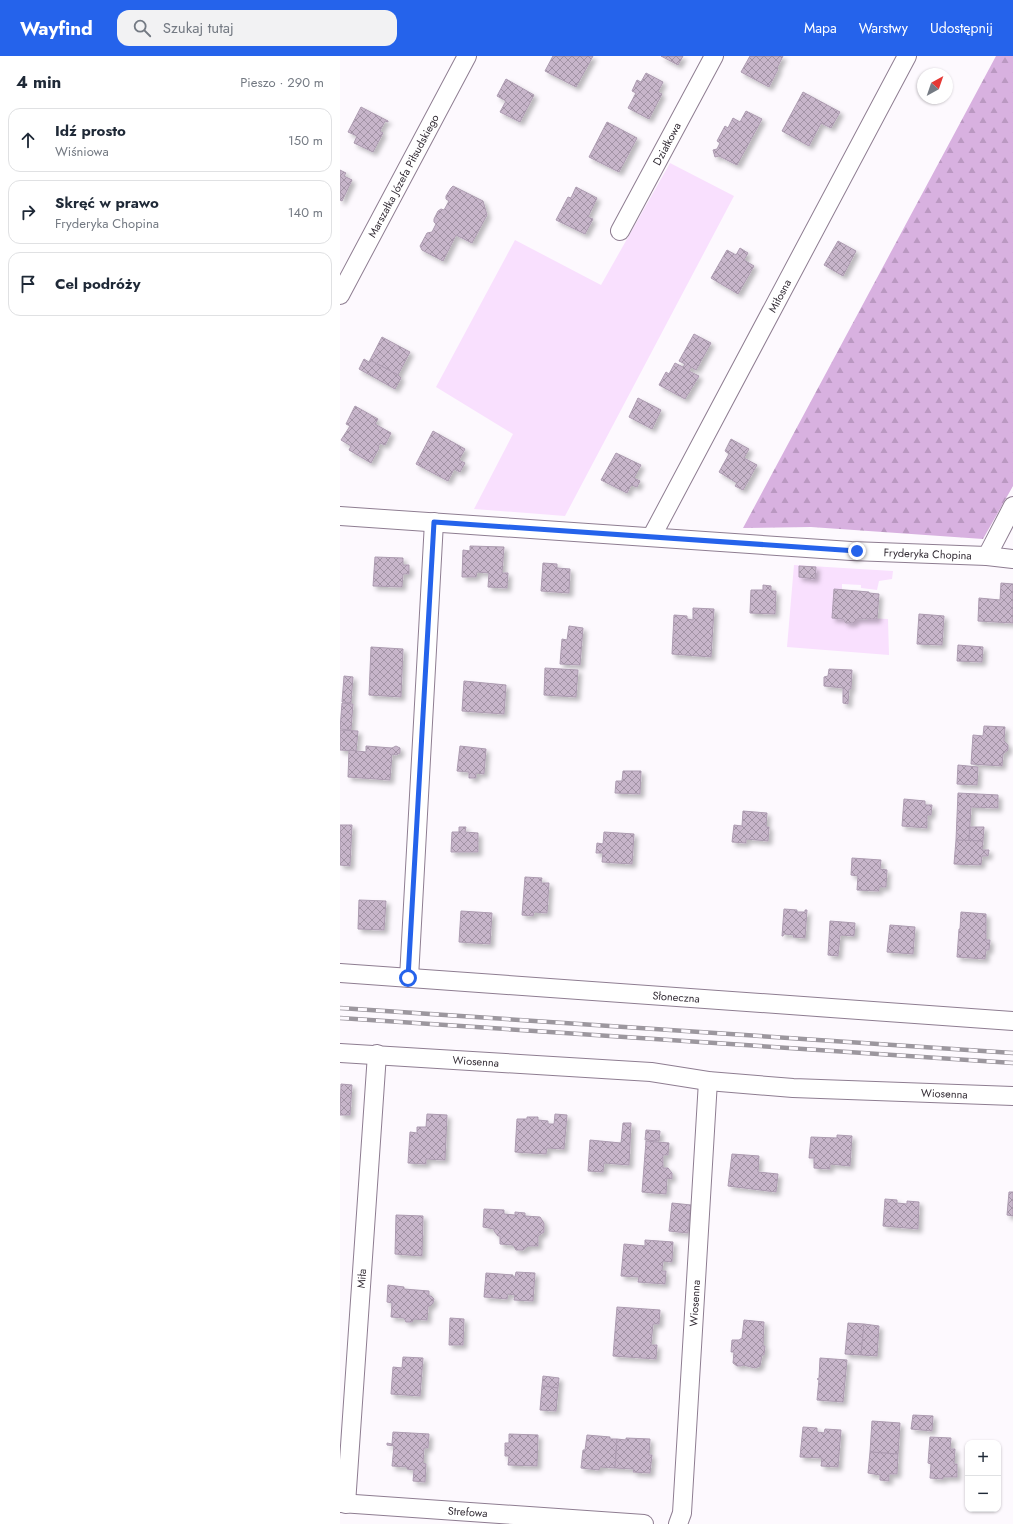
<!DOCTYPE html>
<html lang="pl">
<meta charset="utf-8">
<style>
body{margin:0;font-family:Jost,sans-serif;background:#f2f2f3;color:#1f2937}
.controls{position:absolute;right:12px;bottom:12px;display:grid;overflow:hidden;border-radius:8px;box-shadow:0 1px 3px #0004}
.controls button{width:36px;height:36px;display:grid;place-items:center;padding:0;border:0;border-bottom:1px solid #e0e1e3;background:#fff;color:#1f2937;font:20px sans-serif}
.compass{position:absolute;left:577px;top:12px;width:36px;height:36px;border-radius:50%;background:#fff;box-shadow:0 1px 3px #0004;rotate:40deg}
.stop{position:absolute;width:12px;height:12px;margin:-9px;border:3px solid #2563eb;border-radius:50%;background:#fff}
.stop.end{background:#2563eb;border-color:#fff;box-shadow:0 1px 4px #0008}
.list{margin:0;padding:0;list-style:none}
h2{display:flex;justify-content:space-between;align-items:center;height:52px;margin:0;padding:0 16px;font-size:17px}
h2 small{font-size:13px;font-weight:400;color:#747a83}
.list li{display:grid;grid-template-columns:26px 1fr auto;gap:12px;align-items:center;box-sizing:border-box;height:64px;margin:0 8px 8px;padding:0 8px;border:1px solid #e0e1e3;border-radius:12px}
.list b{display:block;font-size:15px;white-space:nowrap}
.list p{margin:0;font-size:13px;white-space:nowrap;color:#747a83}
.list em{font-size:13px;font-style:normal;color:#747a83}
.icon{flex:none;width:22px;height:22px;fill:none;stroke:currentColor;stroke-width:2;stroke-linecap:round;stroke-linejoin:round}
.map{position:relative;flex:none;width:673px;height:1468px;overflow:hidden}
header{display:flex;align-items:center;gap:24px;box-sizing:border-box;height:56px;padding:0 20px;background:#2563eb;color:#fff}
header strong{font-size:19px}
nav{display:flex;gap:22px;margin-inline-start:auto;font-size:14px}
.search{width:280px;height:36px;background:#f2f2f3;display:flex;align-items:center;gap:10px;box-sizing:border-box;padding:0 14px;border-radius:12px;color:#747a83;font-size:15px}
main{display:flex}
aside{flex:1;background:#fff}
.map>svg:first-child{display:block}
.green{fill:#f9e0fe}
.forest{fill:url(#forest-firs)}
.building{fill:url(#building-cross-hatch);stroke:#ac9bb0;filter:url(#shadow)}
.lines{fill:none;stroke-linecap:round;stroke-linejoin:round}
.minor-casing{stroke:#8e7d91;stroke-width:20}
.minor{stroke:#fff;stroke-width:18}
.rail-casing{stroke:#9c979e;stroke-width:4.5}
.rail{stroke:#fdf9fe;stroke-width:3;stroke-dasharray:9;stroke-linecap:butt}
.route{stroke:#2563eb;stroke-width:5}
.labels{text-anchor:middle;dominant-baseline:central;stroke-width:3.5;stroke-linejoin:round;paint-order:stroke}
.street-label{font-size:11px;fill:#332c35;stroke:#fdf9fe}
</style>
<header>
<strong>Wayfind</strong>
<div class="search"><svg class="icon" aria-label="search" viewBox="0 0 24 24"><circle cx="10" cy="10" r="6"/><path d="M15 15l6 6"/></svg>Szukaj tutaj</div>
<nav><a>Mapa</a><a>Warstwy</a><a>Udostępnij</a></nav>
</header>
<main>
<aside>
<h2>4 min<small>Pieszo · 290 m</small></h2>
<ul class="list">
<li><svg class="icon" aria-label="ahead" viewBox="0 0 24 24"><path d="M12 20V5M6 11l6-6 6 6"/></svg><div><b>Idź prosto</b><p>Wiśniowa</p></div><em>150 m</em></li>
<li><svg class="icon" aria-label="right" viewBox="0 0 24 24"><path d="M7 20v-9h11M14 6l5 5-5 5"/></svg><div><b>Skręć w prawo</b><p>Fryderyka Chopina</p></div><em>140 m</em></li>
<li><svg class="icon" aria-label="arrive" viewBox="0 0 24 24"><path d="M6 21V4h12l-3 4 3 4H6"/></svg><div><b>Cel podróży</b></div></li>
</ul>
</aside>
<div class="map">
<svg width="673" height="1468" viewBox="0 0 673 1468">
<defs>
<pattern id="forest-firs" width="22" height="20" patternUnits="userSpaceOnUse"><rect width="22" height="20" fill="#d8b1e0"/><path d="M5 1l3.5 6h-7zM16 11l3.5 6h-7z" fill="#ba98c1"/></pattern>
<pattern id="building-cross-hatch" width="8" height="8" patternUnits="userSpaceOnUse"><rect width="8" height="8" fill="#c7b5ca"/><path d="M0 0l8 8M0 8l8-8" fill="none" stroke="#a293a5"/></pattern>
<filter id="shadow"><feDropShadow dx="3.5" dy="3.5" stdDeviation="2" flood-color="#0004"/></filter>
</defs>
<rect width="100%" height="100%" fill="#fdf9fe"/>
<!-- green -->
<g class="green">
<polygon points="330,107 394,140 225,460 134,453 173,378 96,331 175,184 261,229"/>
<polygon points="454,509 553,515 552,523 539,525 537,534 521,532 521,529 502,528 502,534 493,562 503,563 506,567 513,567 517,563 527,564 528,562 548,563 549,599 447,591"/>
</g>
<!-- forest -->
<polygon class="forest" points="656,0 673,0 673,430 643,483 471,471 403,472"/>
<!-- building -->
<g class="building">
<polygon points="213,0 253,0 236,31 205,15"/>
<polygon points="321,0 343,0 338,9"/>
<polygon points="410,0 443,0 437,12 438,13 429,31 401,16"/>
<polygon points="306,17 323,26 318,36 322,38 309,63 288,52 296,37 292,35 297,24 301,26"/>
<polygon points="166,23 194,39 180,66 160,56 166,45 157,40"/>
<polygon points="463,36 500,56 491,72 481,67 469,90 442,75"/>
<polygon points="21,51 48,65 48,66 45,65 40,75 43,77 33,96 14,87 17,80 8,76"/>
<polygon points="406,55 422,63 397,109 379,100 375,101 373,94 377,93 380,87 377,85 385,70 388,72 393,62 400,66"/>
<polygon points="267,66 297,82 279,116 249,101"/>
<polygon points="0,114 6,117 4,120 12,124 2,145 0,144"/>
<polygon points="113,130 143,145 147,159 132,187 116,179 103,205 82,194 80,190 87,177 92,176 96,168 94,166 94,163 98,155 101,153 104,154 109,145 106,143 106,140 111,132"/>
<polygon points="236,131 257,142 248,161 253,163 245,178 216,164 228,141 231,142"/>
<polygon points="498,185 516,195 503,220 484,209"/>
<polygon points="400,192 408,197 404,204 414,210 398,238 371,222 387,194 396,199"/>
<polygon points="354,278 371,287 356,314 351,311 349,315 359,320 345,343 319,329 326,316 329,318 335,307 343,311 345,308 339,305"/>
<polygon points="42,281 70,296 58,319 30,304"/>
<polygon points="24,303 29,306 30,304 58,319 61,322 55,333 19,313"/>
<polygon points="298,342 321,354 312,373 289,361"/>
<polygon points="15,350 38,363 35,368 51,377 45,389 40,387 38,391 39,392 31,407 9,394 11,390 1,384 10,370 6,368"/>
<polygon points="93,375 125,393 119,404 125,407 120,416 114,413 108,425 76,408"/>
<polygon points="391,383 409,393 404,402 417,409 403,434 395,430 397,427 379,416 389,398 385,395"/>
<polygon points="276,397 301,409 294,422 300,425 297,431 291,429 287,437 261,424"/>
<polygon points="130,490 164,491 162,517 168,517 167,532 148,531 149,517 137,516 136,521 122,521 123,494 130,495"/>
<polygon points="35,501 63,502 63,509 69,509 69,518 63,518 62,531 33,530"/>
<polygon points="203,507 217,508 217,512 230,513 229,537 201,535"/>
<polygon points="459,510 476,511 475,523 459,521"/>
<polygon points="661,527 673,528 673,567 638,565 639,542 660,544"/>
<polygon points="423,529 431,530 431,535 436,535 435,558 410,557 411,534 423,534"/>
<polygon points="494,533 529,536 529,537 539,538 537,563 517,563 513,567 506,567 503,563 492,562"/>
<polygon points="353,552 374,553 371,601 332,598 334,559 347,560 347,563 353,564"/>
<polygon points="579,558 604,560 602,589 577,588"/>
<polygon points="229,570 243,572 240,609 220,608 222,583 227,584"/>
<polygon points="618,589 643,591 642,606 617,605"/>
<polygon points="31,591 63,593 61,641 29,639"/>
<polygon points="205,612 238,614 236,641 204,639"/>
<polygon points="489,613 512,614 511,633 509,633 508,648 503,647 503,632 484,630 484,621 488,620"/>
<polygon points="4,620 13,621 11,647 2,646"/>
<polygon points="124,625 166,629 164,658 122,655"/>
<polygon points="2,647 13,648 11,674 0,673"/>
<polygon points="644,670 665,671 664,685 668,689 668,694 663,698 662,710 631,708 633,679 643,680"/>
<polygon points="0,674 18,675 16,695 0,694"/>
<polygon points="26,690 52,692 56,690 60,692 60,697 56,699 52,698 50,724 8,721 9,694 26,696"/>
<polygon points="120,690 146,693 144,718 136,717 136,722 129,722 129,716 117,715"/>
<polygon points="618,709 638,711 637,729 617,728"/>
<polygon points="283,715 301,715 300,738 275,737 276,725 282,725"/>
<polygon points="618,737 658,739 658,752 631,751 629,785 616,784"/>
<polygon points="564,743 585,745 585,749 592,749 591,759 587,759 587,772 562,770"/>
<polygon points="403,755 427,757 426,771 429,771 428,785 406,783 406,787 392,786 394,769 402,770"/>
<polygon points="0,769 12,769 10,810 0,809"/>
<polygon points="119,771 126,771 125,776 138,777 138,796 111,796 112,776 119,776"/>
<polygon points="630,771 644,771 643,785 629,785"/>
<polygon points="264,776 294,778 292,808 262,806 263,797 256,797 257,787 263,788"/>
<polygon points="616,784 643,785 642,794 649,794 648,800 642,800 641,809 614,808"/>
<polygon points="512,802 541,804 540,813 547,814 546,831 539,831 539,835 517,834 518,820 511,819"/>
<polygon points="185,821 202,822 201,827 209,827 207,857 194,856 193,860 182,859"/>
<polygon points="19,844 46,845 44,874 18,873"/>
<polygon points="444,853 457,854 457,856 465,856 465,854 467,854 465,882 453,881 454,879 444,878 443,880 442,880"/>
<polygon points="121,855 152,857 150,888 119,886"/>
<polygon points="621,856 646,858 646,884 650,884 649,894 646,894 645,903 617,901 619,873 620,873"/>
<polygon points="490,865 515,867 514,880 500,879 498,900 488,899"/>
<polygon points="550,869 575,871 573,898 547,896"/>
<polygon points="1,1028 12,1029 10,1059 0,1059"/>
<polygon points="87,1058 107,1059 105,1104 86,1103 86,1108 68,1107 70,1076 77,1077 77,1071 86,1071"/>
<polygon points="215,1058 227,1059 224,1093 207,1092 206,1098 175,1096 177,1063 187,1063 187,1061 198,1061 198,1064 208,1065 208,1068 214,1068"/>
<polygon points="283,1067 291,1067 289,1109 264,1107 263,1116 248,1115 250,1084 281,1087"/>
<polygon points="306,1074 320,1075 319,1085 305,1084"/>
<polygon points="497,1079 512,1080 510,1110 490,1108 490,1113 474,1112 474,1102 469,1102 471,1081 497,1082"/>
<polygon points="306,1085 329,1087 328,1099 323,1099 323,1112 328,1112 332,1117 332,1123 327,1122 326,1138 302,1136"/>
<polygon points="392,1098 419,1100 418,1116 438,1118 436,1136 388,1130"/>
<polygon points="669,1136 673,1136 673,1160 667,1159"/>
<polygon points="545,1143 557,1144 557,1147 567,1148 567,1145 579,1146 578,1173 543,1170"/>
<polygon points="332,1147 351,1149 348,1177 329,1175"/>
<polygon points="144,1153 164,1154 164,1158 175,1159 175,1156 185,1157 185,1160 200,1161 204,1167 204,1176 198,1180 198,1190 188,1190 183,1194 176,1194 173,1189 160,1188 160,1180 158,1180 154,1175 154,1173 143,1171"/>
<polygon points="56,1159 83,1160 82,1200 55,1198"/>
<polygon points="305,1184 333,1186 332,1206 323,1205 322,1215 326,1215 325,1228 298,1226 299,1221 281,1220 284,1188 305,1190"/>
<polygon points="176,1216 195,1217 193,1245 174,1244 175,1239 168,1238 167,1243 144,1241 146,1217 173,1219 173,1221 175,1221"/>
<polygon points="48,1229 64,1231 64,1233 89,1235 89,1240 91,1240 94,1243 93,1247 90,1250 88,1250 87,1264 74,1263 72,1266 66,1266 64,1262 51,1261 52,1247 47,1246"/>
<polygon points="277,1251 320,1254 319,1268 313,1268 311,1289 317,1289 316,1303 273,1300"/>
<polygon points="110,1262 124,1263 123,1289 109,1289"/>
<polygon points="404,1264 424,1266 423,1290 425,1290 424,1299 422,1299 420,1310 415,1312 403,1309 401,1310 397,1310 393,1307 394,1296 391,1296 392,1284 399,1284 402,1282"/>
<polygon points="508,1267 524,1268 521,1299 505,1298"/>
<polygon points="524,1268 539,1270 537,1300 521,1299"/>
<polygon points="63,1301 83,1302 80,1340 51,1338 53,1311 62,1312"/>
<polygon points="480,1302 507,1304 503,1346 477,1344 479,1324 477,1323 479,1322"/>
<polygon points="203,1320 219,1322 218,1332 202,1330"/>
<polygon points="202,1330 218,1332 216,1355 200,1354"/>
<polygon points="573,1359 593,1360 592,1375 571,1373"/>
<polygon points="532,1365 560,1367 558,1398 530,1396"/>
<polygon points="463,1371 477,1372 477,1376 484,1377 485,1373 501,1374 498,1411 481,1410 482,1402 460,1401"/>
<polygon points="53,1376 89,1378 88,1392 84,1392 83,1407 86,1408 85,1426 73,1425 74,1414 67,1413 67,1411 52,1410 54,1390 47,1389 47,1387 52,1388"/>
<polygon points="169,1378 198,1379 197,1410 168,1409 169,1400 165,1400 165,1387 169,1387"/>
<polygon points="247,1379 270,1381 270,1383 277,1383 275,1412 260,1411 259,1414 241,1412 243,1394 245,1394"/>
<polygon points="590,1381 611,1382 610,1393 615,1393 614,1408 617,1408 617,1421 603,1421 603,1423 590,1422 591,1408 588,1407"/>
<polygon points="286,1382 310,1383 309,1399 312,1399 310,1417 293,1416 294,1413 275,1412 277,1383 286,1384"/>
<polygon points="530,1396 558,1398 557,1418 549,1418 549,1425 540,1424 540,1419 528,1417"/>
</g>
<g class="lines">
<defs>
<g id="minor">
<path id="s1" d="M 280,175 L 374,0"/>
<path id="s2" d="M 0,239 L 127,0"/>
<path id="s3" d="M 0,460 L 511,495 L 647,500 L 673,503"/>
<path id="s4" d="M 312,480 L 567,0"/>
<polyline points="647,500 673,450"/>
<path id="s5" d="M 0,917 L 673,965"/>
<polyline points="69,922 94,466"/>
<path id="s6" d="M 0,997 L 311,1016 L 368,1025 L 453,1032 L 673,1040"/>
<path id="s7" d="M 0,1447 L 304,1468"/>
<path id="s8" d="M 6,1448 L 37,998"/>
<path id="s9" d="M 338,1468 L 342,1457 L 368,1025"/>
</g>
</defs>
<!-- minor casing -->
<use href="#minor" class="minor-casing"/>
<!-- minor -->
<use href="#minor" class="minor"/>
<defs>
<g id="rail">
<polyline points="0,952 673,997"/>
<polyline points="0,962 673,1007"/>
</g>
</defs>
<!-- rail casing -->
<use href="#rail" class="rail-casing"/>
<!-- rail -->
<use href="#rail" class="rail"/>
</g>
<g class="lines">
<!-- route -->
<polyline class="route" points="68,922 94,466 517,495"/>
</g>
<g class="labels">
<!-- street labels -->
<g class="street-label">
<text stroke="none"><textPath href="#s1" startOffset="99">Działkowa</textPath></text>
<text stroke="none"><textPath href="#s2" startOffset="135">Marszałka Józefa Piłsudskiego</textPath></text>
<text stroke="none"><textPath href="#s4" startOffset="272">Miłosna</textPath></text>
<text stroke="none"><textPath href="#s3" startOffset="589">Fryderyka Chopina</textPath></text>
<text stroke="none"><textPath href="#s5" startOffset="337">Słoneczna</textPath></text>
<text stroke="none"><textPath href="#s6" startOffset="136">Wiosenna</textPath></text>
<text stroke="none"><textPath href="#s6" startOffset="606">Wiosenna</textPath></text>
<text stroke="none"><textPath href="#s8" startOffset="226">Miła</textPath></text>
<text stroke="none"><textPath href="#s9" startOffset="222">Wiosenna</textPath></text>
<text stroke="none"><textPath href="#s7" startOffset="128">Strefowa</textPath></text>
</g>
</g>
</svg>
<div class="controls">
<button>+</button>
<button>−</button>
</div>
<svg class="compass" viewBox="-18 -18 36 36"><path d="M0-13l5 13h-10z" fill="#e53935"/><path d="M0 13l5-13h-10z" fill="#747a83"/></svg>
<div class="stop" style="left:68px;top:922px"></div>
<div class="stop end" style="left:517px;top:495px"></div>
</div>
</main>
